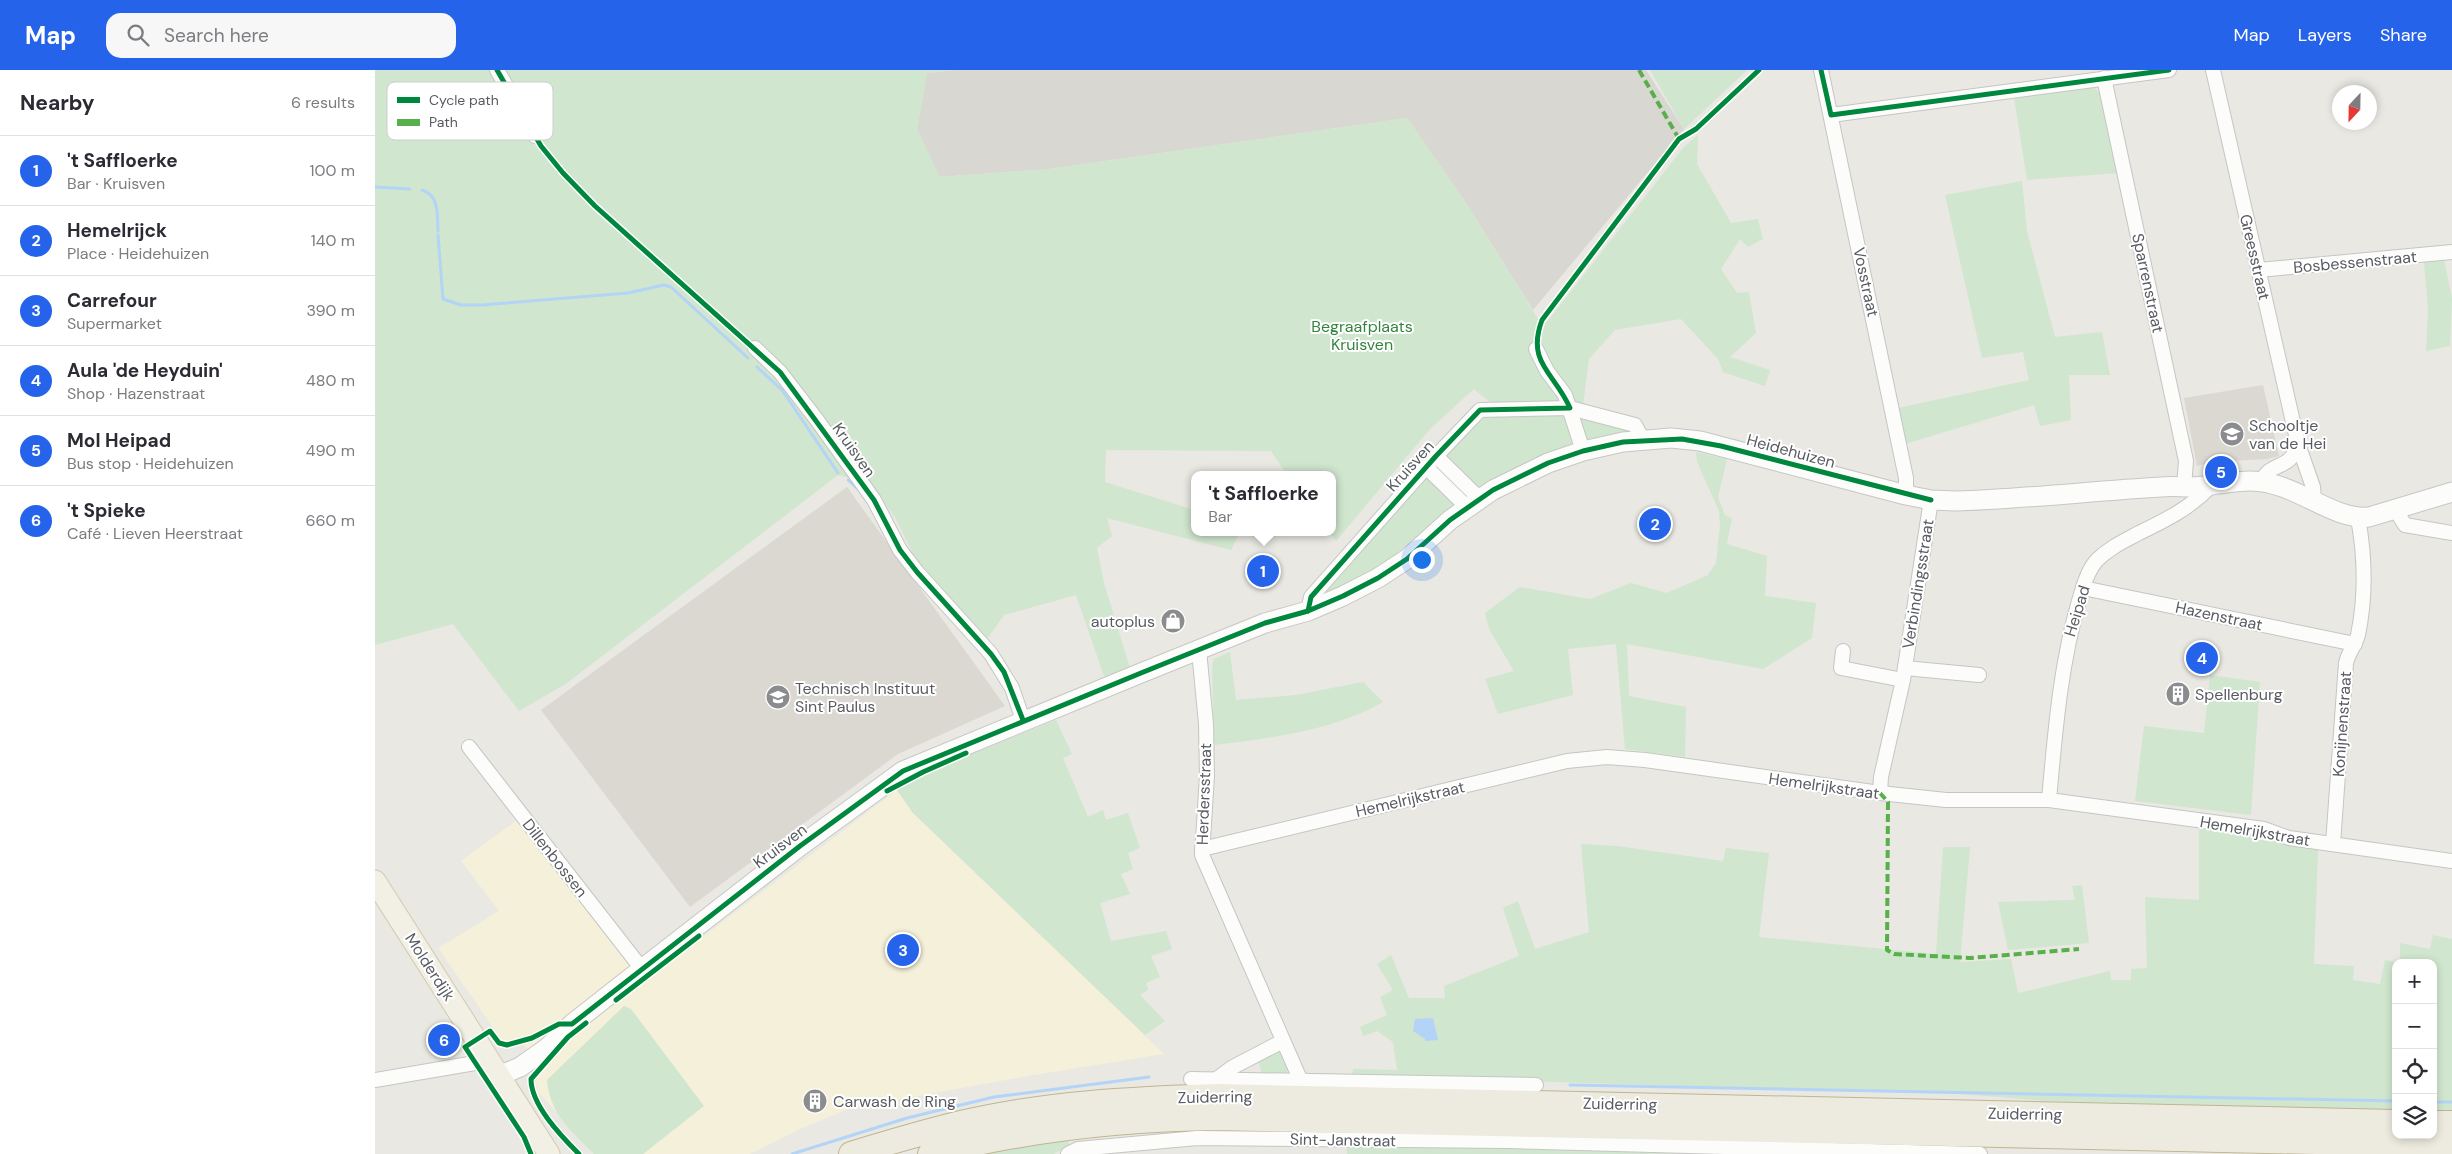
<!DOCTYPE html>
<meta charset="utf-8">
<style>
body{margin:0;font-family:"DM Sans",sans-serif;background:#f7f7f7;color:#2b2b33}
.controls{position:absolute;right:15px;bottom:15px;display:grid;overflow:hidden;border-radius:10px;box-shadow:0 2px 8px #0003}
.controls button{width:45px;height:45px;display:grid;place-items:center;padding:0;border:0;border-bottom:1px solid #e1e1e2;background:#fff;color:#2b2b33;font:25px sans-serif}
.compass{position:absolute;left:1957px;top:15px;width:45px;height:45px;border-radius:50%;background:#fff;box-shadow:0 2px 8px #0003;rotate:202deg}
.you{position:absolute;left:1046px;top:489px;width:18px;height:18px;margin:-12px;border:4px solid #fff;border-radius:50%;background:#1a73e8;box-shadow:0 0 0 8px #1a73e833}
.badge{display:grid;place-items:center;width:32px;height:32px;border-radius:50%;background:#2563eb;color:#fff;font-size:16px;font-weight:700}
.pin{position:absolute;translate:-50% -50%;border:2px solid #fff;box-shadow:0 1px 5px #0006}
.popup{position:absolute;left:816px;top:401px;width:145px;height:65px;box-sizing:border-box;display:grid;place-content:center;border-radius:10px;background:#fff;filter:drop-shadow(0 1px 4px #0005);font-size:16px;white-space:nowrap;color:#7c7c81}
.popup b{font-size:19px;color:#2b2b33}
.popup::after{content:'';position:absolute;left:50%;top:100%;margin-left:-10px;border:10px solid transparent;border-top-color:#fff}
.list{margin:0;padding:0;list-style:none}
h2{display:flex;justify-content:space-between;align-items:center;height:65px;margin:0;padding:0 20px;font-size:21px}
h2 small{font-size:16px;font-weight:400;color:#7c7c81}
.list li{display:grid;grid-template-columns:32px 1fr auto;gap:15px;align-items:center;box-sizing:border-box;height:70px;padding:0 20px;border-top:1px solid #e1e1e2}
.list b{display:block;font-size:19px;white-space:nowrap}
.list p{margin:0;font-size:16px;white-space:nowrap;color:#7c7c81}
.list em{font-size:16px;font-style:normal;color:#7c7c81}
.icon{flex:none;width:28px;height:28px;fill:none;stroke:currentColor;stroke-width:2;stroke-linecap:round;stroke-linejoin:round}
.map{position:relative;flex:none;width:2077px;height:1084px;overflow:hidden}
header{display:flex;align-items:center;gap:30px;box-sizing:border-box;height:70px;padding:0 25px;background:#2563eb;color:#fff}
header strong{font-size:24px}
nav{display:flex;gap:28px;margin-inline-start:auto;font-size:18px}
.search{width:350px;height:45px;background:#f7f7f7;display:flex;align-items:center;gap:12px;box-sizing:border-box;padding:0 18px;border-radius:15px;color:#7c7c81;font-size:19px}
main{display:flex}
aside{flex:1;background:#fff}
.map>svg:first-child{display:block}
.commercial{fill:#f5f0d9}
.industrial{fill:#d9d7d2}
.education{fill:#dad8d0}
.green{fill:#d0e6ce}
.water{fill:#b3d4f6}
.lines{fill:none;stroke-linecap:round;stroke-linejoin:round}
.stream{stroke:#b3d4f6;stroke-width:3}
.street-casing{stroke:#c5c6c4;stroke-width:16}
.secondary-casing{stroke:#c6c7c6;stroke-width:21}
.primary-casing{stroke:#d1cbaf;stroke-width:23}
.highway-casing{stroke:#c0b590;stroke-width:26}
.street{stroke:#fcfcfb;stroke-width:14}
.secondary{stroke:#fcfcfb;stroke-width:19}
.primary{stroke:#f2f0e5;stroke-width:21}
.highway{stroke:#edebdf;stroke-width:24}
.quiet{stroke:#58b04a;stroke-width:4;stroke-dasharray:8 4;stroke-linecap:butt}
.cycleway-casing{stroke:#fff;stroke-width:8}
.cycleway{stroke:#00873e;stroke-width:5}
.labels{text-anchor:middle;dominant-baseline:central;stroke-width:4;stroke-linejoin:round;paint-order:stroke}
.street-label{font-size:16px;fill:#585b61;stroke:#fff}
.park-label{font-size:16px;fill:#34843e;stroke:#fff}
.poi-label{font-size:16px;fill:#585b61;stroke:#fff;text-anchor:start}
.key{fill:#fff;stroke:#cdced0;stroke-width:1}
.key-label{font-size:14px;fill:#585b61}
</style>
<header>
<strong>Map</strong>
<div class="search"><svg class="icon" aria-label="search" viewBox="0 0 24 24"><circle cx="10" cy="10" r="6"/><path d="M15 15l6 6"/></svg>Search here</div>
<nav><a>Map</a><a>Layers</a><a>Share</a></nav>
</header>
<main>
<aside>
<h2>Nearby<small>6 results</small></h2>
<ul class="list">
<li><span class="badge">1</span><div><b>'t Saffloerke</b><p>Bar · Kruisven</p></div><em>100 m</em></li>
<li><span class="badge">2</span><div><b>Hemelrijck</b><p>Place · Heidehuizen</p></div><em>140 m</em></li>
<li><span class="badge">3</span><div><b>Carrefour</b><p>Supermarket</p></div><em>390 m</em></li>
<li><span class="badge">4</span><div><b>Aula 'de Heyduin'</b><p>Shop · Hazenstraat</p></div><em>480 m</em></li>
<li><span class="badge">5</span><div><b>Mol Heipad</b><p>Bus stop · Heidehuizen</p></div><em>490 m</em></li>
<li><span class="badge">6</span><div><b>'t Spieke</b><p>Café · Lieven Heerstraat</p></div><em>660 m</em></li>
</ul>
</aside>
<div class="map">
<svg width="2077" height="1084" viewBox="0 0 2077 1084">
<rect width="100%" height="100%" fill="#e9e8e2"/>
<!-- commercial -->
<polygon class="commercial" points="522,720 538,743 789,984 653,1006 473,1039 423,1060 375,1084 231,1084 177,1037 163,1022 160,1009 166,1004 145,967 128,972 63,878 124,841 86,791 141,751 268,912"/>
<!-- industrial -->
<polygon class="industrial" points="581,0 1271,0 1309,59 1158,240 1091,133 1032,48 674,99 564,107 542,59 552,3"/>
<!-- education -->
<g class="education">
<polygon points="1888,315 1904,386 1892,389 1838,392 1822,396 1809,328"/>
<polygon points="472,417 630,636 523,684 315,837 166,640"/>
</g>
<!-- green -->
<g class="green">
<polygon points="0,0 581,0 552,3 542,59 565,107 674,99 1032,48 1091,133 1168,257 1308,78 1323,65 1322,94 1356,153 1383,149 1388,169 1373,177 1365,169 1346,199 1362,223 1374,222 1381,263 1355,287 1395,300 1390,316 1348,302 1343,289 1306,249 1240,260 1214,289 1208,336 1115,332 1099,319 1055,359 961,471 954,462 957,462 957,405 912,405 896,381 731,380 730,412 819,440 819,462 865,462 856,480 732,448 737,466 722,478 729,513 755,598 730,609 701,525 629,545 612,569 540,488 520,447 492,413 463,405 192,613 144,641 78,554 0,575"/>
<polygon points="1275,0 1372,0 1309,59"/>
<polygon points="1719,17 1727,26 1744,103 1652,110 1639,28"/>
<polygon points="1647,111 1652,161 1680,267 1727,262 1735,305 1694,305 1696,350 1665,356 1659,335 1530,374 1523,338 1654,310 1648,282 1607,288 1570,125"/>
<polygon points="2069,190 2077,228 2075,276 2051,281 2053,239 2049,192"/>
<path d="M 1114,343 L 1205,347 L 1247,356 L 1252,361 L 1248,365 C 1196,368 1147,393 1102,418 L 1070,384 Z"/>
<polygon points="1321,382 1352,389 1343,427 1350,445 1357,448 1352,474 1392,486 1390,526 1441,533 1437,568 1388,599 1252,574 1254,626 1311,637 1310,687 1250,679 1241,574 1193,579 1198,625 1123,644 1110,609 1139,601 1114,559 1110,543 1145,517 1215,529 1256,513 1292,523 1333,505 1341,493 1345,455 1344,441 1322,392"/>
<path d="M 1051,405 L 1080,433 C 1041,467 1001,508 950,524 L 950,517 Z"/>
<path d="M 855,582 L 861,630 L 921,625 L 988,612 L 1008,632 C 957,661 896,668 839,675 L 837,596 L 839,589 Z"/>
<polygon points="1835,605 1885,612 1876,745 1760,731 1769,656 1829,663"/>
<polygon points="681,650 697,684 688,688 713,747 728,740 731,750 753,743 765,778 753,783 758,799 746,804 755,824 725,833 736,871 791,861 797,879 776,886 785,907 771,913 773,920 765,925 790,951 770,965 538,743 522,720 581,690"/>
<polygon points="1824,758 1897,767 1943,778 1939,894 1979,896 1978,910 2005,914 2010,890 2024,893 2021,893 2021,1041 1779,1034 1735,1036 1586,1024 977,1006 978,999 1022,1000 1018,972 1002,961 988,966 985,957 1012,945 1005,927 1018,920 1002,894 1016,885 1034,928 1070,928 1069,916 1144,886 1128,838 1143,831 1160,879 1214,862 1206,774 1242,776 1348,791 1351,778 1394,783 1384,867 1561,884 1568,777 1595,777 1585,892 1636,889 1643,923 1735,901 1736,910 1756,910 1756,899 1772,898 1770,827 1824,830"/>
<polygon points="1707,815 1714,873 1633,880 1623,832 1700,830 1697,816"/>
<polygon points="2058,865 2077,869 2077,1042 2058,1041 2058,893 2025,893 2025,873 2055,879"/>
<path d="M 249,936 L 256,939 L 329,1036 L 268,1084 L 219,1084 C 197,1061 175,1045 172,1010 Z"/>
<polygon points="903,980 910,982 915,997 909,1006 887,1006 884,992 887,988"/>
<polygon points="693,1066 694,1076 679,1084 610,1084"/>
<path d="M 971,1074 C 1085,1078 1199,1080 1313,1084 L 972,1084 Z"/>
</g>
<!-- water -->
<polygon class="water" points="1058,948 1063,970 1050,971 1050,969 1038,961 1040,949"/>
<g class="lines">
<!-- stream -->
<g class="stream">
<polyline points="0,117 35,119"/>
<path d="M 47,120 C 65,126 62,145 63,161"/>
<polyline points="63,165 68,229 86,235 107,235 253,223 289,215 296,217 373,288"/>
<polyline points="382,297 407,320 463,403"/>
<polyline points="473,410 483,419"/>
<polyline points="1195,1015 2021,1031"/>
<polyline points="2058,1032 2077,1032"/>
<polyline points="417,1084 532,1048 619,1027 774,1007"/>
</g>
<defs>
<g id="street">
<polyline points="122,0 160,66"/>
<polyline points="1446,0 1531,408 1531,425"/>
<polyline points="1838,0 1923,374 1938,417 1939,429"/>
<polyline points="1729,8 1811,391 1809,417"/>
<polyline points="1456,45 1794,0"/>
<polyline points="1884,200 2077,182"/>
<polyline points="380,278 405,302 442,350 499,430 525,480 542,502 616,584 637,618 648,650"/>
<polyline points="1161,279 1172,301 1190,325 1208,381"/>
<polyline points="1061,386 1105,429"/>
<polyline points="1051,397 1092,437"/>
<path d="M 1886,412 C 1897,389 1915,402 1923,374"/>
<polyline points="2020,439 2030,455 2077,463"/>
<polyline points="1708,518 1980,574"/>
<polyline points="933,541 936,527 1061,386 1105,340 1195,338 1260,355 1268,370"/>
<polyline points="824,580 831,654 832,706 827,785 925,1009"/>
<polyline points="1468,581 1466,598 1528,610"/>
<polyline points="1530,598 1604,605"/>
<polyline points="94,677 267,899"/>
<polyline points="1505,723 1506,707 1528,610 1556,430"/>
<path d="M 1674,730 C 1680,664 1685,596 1704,531 C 1708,518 1712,501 1722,490 C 1734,478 1749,471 1764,463 C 1791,450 1815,438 1836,416"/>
<path d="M 1958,774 L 1971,593 C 1973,583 1980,576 1983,565 C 1991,526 1990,486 1983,448"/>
<polyline points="827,779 1192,691 1232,687 1270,690 1505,723 1571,730 1674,730 1889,759 1914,768 2077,791"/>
<polyline points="843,1008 858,997 908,971"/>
<polyline points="816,1009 1161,1015"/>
<polyline points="0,1010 100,993 112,985"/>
<polyline points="693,1084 703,1079 822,1068 1132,1071 1605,1084"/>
</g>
<path id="secondary" d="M 126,1005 L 145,997 L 172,978 L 197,954 L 267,899 L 425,776 L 528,701 L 766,603 L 890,553 L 933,541 L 968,526 L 1003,508 L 1032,489 L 1075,450 L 1118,420 L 1173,393 L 1208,381 L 1248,372 L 1296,368 L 1325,371 L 1531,425 L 1556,430 L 1581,431 C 1649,429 1717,421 1786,417 C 1796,416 1806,417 1816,417 C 1836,416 1856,411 1876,411 C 1922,412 1955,450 1994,447 L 2077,422"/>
<polyline id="primary" points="0,811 174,1084"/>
<g id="highway">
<polyline points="2058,1053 2077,1053"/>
<path d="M 476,1084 C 512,1073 549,1062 586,1053 C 670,1033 757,1029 843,1026 L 2021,1052"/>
<path d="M 555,1084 C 649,1060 746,1049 843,1048 L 2077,1075"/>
</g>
</defs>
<!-- street casing -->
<use href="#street" class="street-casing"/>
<!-- secondary casing -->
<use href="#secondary" class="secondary-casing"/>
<!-- primary casing -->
<use href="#primary" class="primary-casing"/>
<!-- highway casing -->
<use href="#highway" class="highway-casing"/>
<!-- street -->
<use href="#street" class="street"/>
<!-- secondary -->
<use href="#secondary" class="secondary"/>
<!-- primary -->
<use href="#primary" class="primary"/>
<!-- highway -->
<use href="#highway" class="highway"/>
<!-- quiet -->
<g class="quiet">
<polyline points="1264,0 1304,69"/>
<polyline points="1505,723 1513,732 1512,880 1519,884 1595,888 1704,879"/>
</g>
<defs>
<g id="cycleway">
<polyline points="122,0 166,76 188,103 220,136 405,302 499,430 525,480 542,502 616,584 629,602 648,650"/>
<polyline points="1446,0 1456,45 1794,0"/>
<path d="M 933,541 L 936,527 L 1061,386 L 1105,340 L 1195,338 C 1179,302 1151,293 1167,250 L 1304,69 L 1321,59 L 1384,0"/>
<polyline points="512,721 548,702 591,683"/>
<polyline points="241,930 324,866"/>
<polyline points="156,1084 149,1067 90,977 115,961 124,973 132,975 157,968 184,954 197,954 425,776 528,701 766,603 890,553 933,541 968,526 1003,508 1032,489 1075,450 1118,420 1173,393 1208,381 1248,372 1307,369 1346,376 1556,430"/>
<path d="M 204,1084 C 186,1066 156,1035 156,1009 L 193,967 L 211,953"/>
</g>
</defs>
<!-- cycleway casing -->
<use href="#cycleway" class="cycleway-casing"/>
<!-- cycleway -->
<use href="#cycleway" class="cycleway"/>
</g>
<!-- icons -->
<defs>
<symbol id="school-disc" viewBox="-11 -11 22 22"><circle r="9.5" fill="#8b8c8e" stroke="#fff"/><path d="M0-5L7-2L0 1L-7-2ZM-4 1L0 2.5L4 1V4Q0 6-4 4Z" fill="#fff"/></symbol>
<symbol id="shop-disc" viewBox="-11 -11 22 22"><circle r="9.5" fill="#8b8c8e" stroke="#fff"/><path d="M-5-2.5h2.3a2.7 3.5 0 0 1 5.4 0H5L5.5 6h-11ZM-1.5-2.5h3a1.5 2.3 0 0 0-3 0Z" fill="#fff"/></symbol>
<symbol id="building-disc" viewBox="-11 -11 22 22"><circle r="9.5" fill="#8b8c8e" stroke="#fff"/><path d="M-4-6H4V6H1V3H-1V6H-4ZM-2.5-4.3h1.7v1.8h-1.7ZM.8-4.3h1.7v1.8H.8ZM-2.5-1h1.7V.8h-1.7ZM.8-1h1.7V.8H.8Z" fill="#fff"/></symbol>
</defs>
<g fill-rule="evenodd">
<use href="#school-disc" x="1843" y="350" width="28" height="28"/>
<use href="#shop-disc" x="784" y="537" width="28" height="28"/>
<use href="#building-disc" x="1789" y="610" width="28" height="28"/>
<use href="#school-disc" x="389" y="613" width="28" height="28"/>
<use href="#building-disc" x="426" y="1017" width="28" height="28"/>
</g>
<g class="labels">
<!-- street labels -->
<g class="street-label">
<text transform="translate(1880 187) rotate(77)">Greesstraat</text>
<text transform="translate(1980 192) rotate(-5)">Bosbessenstraat</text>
<text transform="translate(1491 212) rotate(78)">Vosstraat</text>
<text transform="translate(1773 213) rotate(78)">Sparrenstraat</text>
<text transform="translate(479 380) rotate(55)">Kruisven</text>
<text transform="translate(1416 381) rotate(15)">Heidehuizen</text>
<text transform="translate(1035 396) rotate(-48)">Kruisven</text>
<text transform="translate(1543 514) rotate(-81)">Verbindingsstraat</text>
<text transform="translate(1702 541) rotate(-73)">Heipad</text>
<text transform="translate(1844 546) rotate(12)">Hazenstraat</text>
<text transform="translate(1967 654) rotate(-86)">Konijnenstraat</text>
<text transform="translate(1449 716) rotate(8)">Hemelrijkstraat</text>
<text transform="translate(829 724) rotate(-88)">Herdersstraat</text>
<text transform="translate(1035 729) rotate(-13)">Hemelrijkstraat</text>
<text transform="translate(1880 761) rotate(10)">Hemelrijkstraat</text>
<text transform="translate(405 776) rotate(-37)">Kruisven</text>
<text transform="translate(180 788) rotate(52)">Dillenbossen</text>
<text transform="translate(55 897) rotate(57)">Molderdijk</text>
<text transform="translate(840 1027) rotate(-1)">Zuiderring</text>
<text transform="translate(1245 1034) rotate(1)">Zuiderring</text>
<text transform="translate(1650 1044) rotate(1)">Zuiderring</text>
<text transform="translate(968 1070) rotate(1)">Sint-Janstraat</text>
</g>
<!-- park labels -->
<g class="park-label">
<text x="987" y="256">Begraafplaats<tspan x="987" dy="18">Kruisven</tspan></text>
</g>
<!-- poi labels -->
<g class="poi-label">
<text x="1874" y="355">Schooltje<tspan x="1874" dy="18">van de Hei</tspan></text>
<text x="780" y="551" text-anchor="end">autoplus</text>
<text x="420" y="618">Technisch Instituut<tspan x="420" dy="18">Sint Paulus</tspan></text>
<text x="1820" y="624">Spellenburg</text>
<text x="458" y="1031">Carwash de Ring</text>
</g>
</g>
<!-- legend -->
<rect x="12" y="12" width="166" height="58" rx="8" class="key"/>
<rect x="22" y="27" width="23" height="6" fill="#00873e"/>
<rect x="22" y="49" width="23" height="7" fill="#58b04a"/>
<g class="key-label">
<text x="54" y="35">Cycle path</text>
<text x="54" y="57">Path</text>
</g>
</svg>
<div class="controls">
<button>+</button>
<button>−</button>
<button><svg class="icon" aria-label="locate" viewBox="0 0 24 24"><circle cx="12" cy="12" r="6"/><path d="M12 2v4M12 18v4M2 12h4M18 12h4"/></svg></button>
<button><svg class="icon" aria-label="layers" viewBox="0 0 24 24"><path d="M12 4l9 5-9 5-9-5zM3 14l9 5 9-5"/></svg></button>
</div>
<svg class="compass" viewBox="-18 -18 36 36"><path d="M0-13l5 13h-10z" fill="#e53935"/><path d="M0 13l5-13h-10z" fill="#7c7c81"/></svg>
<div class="you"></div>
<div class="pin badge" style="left:888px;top:501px">1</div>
<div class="popup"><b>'t Saffloerke</b>Bar</div>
<div class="pin badge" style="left:1280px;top:454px">2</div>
<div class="pin badge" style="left:528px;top:880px">3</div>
<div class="pin badge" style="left:1827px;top:588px">4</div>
<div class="pin badge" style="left:1846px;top:402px">5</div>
<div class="pin badge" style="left:69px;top:970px">6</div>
</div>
</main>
